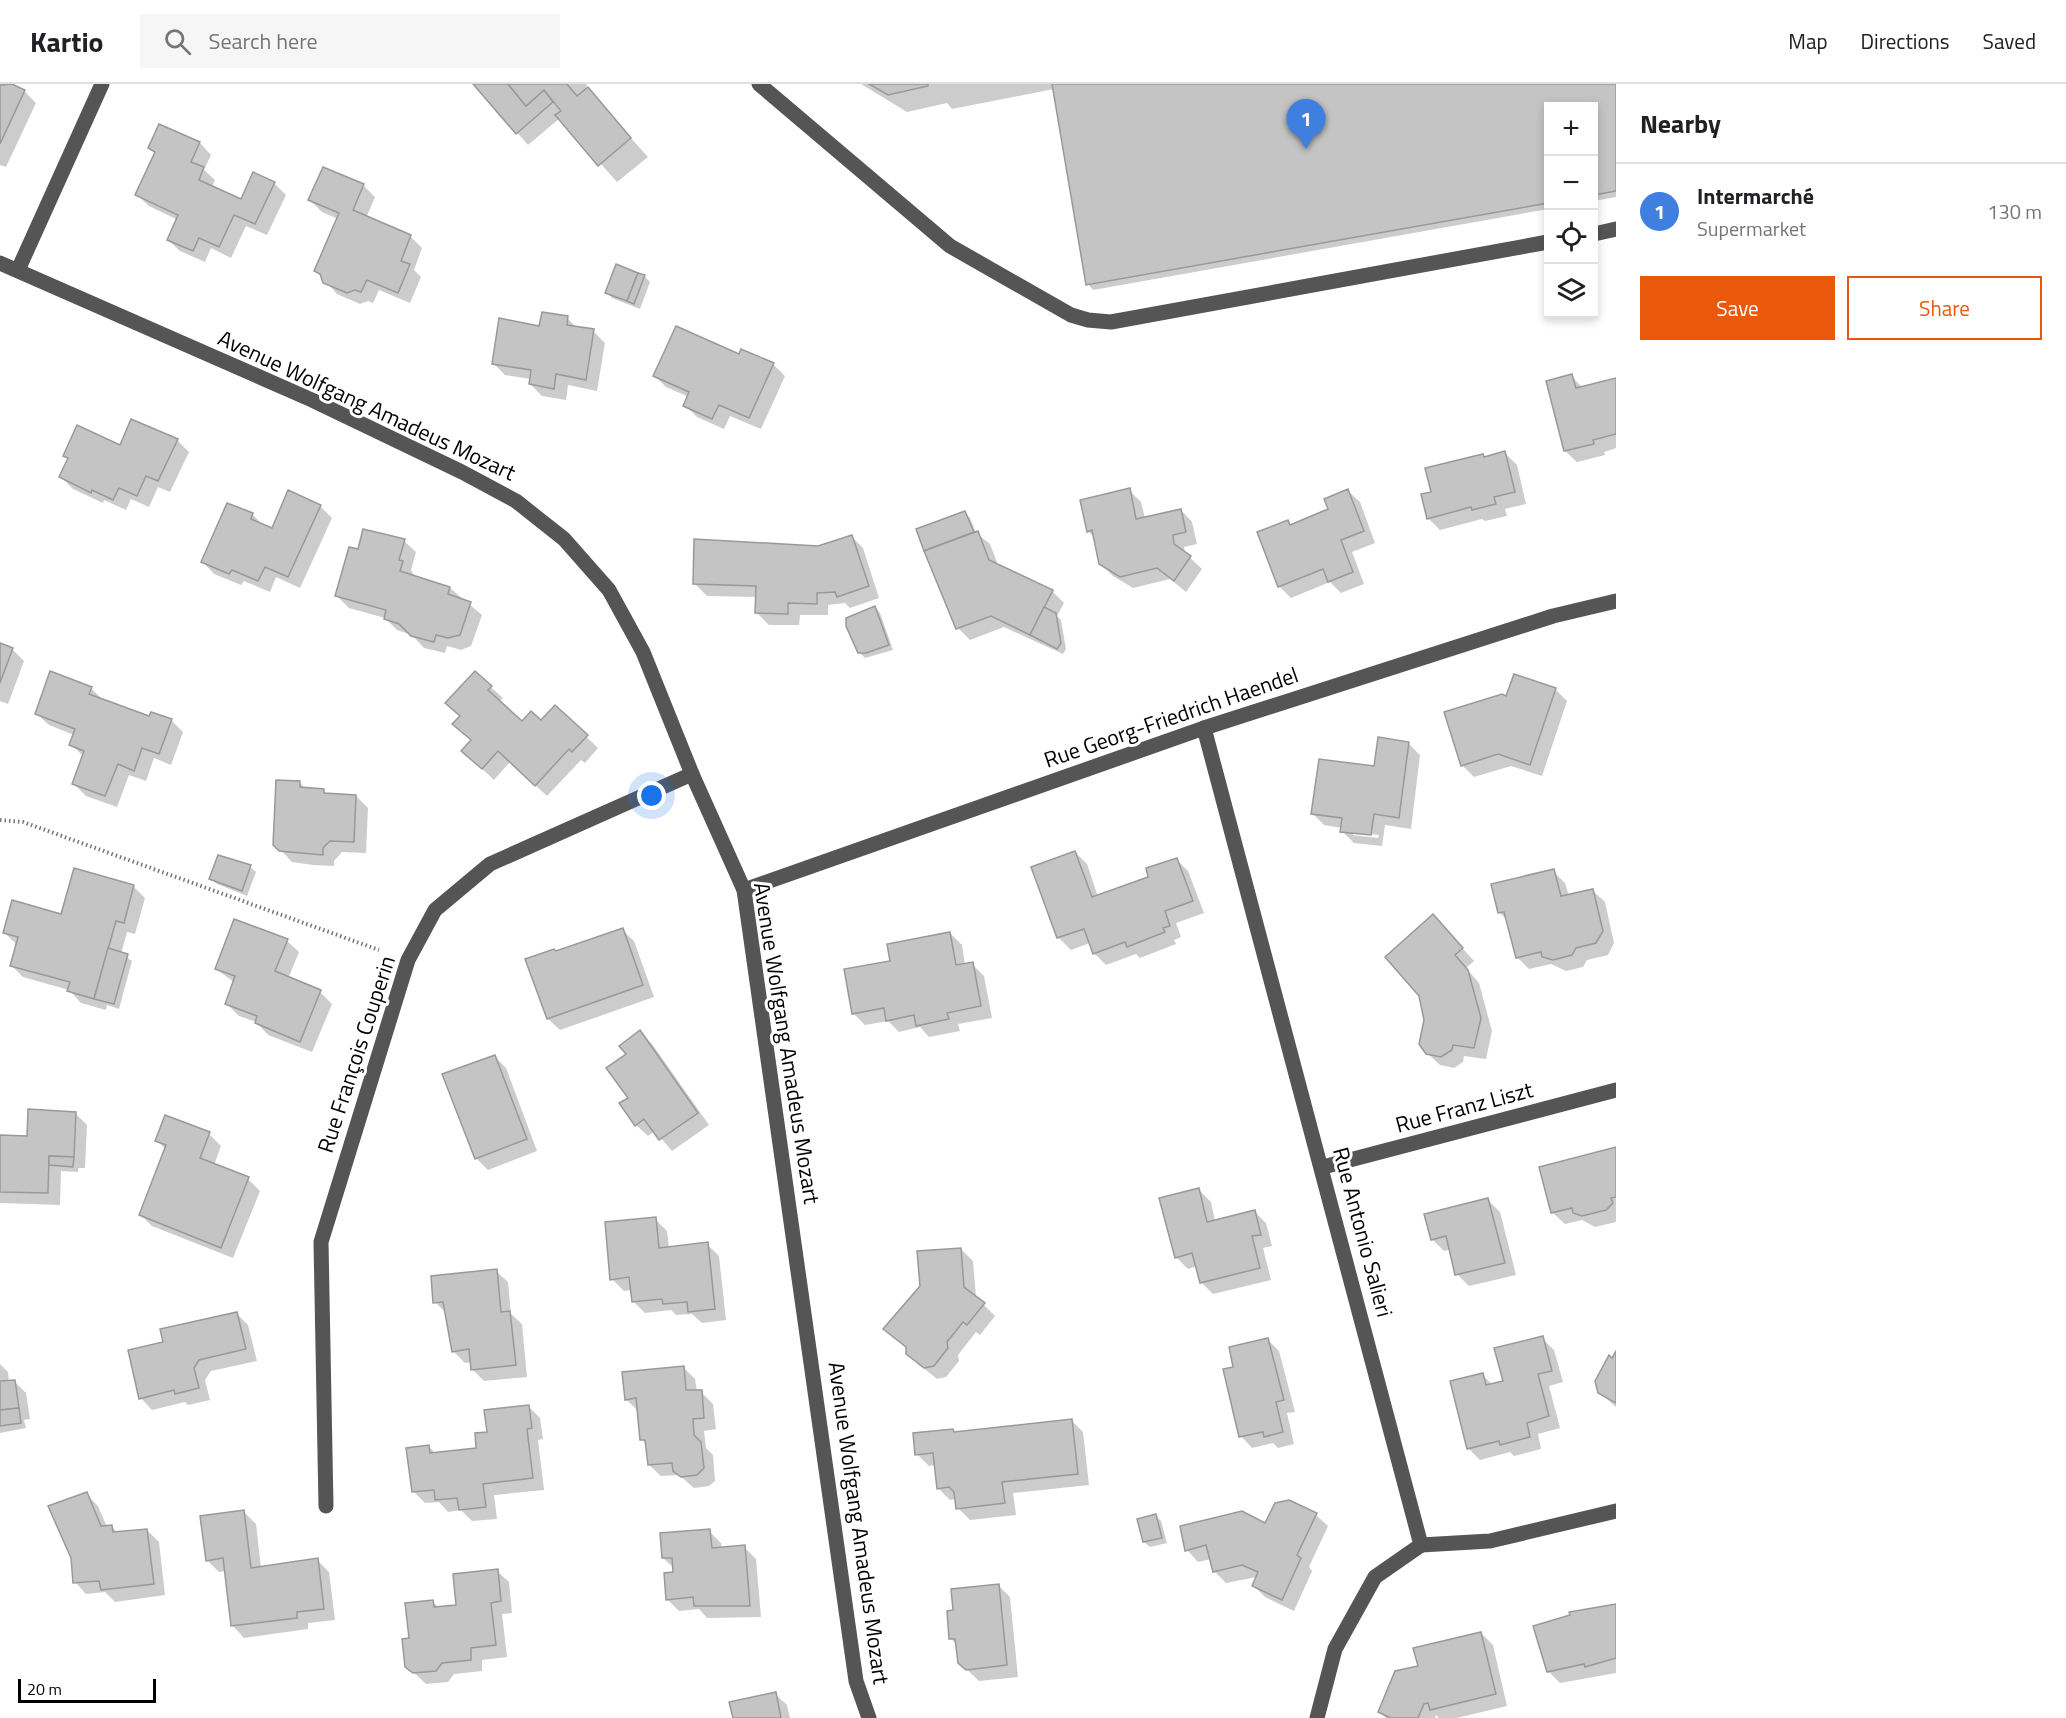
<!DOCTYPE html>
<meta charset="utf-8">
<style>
body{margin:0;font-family:"Titillium Web",sans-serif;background:#f6f6f6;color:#202124}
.controls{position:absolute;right:18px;top:18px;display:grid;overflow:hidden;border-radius:0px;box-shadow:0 3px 9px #0003}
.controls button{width:54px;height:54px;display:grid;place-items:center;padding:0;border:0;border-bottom:2px solid #e0e0e0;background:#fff;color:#202124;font:30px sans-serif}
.scale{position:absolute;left:18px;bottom:15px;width:138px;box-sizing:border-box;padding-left:6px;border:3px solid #000;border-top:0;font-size:16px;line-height:21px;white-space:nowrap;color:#000;-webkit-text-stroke:4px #fff;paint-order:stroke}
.you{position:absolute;left:652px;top:712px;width:21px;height:21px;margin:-15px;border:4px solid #fff;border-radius:50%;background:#1a73e8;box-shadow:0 0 0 9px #1a73e833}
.badge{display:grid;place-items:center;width:39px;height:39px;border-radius:50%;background:#ea580c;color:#fff;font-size:20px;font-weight:700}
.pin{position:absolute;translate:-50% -50px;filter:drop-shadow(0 2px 3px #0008)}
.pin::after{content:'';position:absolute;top:32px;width:21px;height:18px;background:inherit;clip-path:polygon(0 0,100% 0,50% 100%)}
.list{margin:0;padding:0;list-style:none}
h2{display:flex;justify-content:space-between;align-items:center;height:78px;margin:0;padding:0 24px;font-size:26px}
h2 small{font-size:20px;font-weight:400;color:#757577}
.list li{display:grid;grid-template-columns:39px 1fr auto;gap:18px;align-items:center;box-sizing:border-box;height:96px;padding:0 24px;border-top:2px solid #e0e0e0}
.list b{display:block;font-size:22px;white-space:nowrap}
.list p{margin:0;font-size:20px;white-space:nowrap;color:#757577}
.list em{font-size:20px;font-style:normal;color:#757577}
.actions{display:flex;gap:12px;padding:18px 24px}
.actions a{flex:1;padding:14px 0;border:2px solid #ea580c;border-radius:0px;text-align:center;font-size:21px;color:#ea580c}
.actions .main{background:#ea580c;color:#fff}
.icon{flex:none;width:33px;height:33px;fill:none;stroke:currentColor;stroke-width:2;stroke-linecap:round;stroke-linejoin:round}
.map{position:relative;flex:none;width:1616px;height:1634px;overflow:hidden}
header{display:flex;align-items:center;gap:36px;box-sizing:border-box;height:84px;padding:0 30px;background:#fff;border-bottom:2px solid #e0e0e0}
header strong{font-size:28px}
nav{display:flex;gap:33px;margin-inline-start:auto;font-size:21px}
.search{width:420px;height:54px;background:#f6f6f6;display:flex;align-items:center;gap:15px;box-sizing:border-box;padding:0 21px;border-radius:0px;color:#757577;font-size:22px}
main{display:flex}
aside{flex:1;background:#fff}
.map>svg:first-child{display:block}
.shadow{fill:#0003;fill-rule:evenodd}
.building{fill:#c4c4c4;stroke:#999;stroke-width:1.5}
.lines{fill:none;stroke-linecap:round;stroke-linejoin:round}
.path{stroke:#777;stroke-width:4;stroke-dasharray:1.5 3;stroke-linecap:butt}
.minor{stroke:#555;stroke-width:15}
.labels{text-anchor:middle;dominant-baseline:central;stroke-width:6;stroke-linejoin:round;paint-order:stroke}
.street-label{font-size:22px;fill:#000;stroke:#fff}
</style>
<header>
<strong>Kartio</strong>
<div class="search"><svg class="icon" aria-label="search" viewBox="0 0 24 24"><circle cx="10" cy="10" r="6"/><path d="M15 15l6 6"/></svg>Search here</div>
<nav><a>Map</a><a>Directions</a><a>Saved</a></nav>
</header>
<main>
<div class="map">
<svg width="1616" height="1634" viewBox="0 0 1616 1634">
<rect width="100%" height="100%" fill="#fff"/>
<!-- shadow -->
<g class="shadow">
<polygon points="2,0 24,7 36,19 6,83 0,81 0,2"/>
<polygon points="475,0 587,0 586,4 648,73 617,98 560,34 528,61"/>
<polygon points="861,0 1616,0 1616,113 1594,117 1594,22 1548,22 1548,125 1093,206 1088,200 1054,5 952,25 947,19 907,28"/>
<polygon points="160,42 200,59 211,71 204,86 215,96 212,103 242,117 274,99 286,111 267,151 246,142 231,174 211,164 205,178 180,167 168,156 178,136 149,122 137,111 156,70 150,64"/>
<polygon points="363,101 375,113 366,134 411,153 422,164 414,186 421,193 410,219 379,206 373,219 368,217 360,220 337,210 316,187 338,135 322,128 310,116"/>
<polygon points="644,192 650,198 640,225 612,214 607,208"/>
<polygon points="567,234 577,244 593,247 605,259 597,307 568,301 566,316 542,312 530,300 531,295 505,291 493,279"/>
<polygon points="739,272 773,280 785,292 761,345 730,332 724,345 697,333 685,321 689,313 666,303 655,292"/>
<polygon points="1571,292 1583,304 1616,296 1616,364 1604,368 1605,371 1577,378 1565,367"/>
<polygon points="177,356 189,368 170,408 158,403 149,423 131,415 126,426 104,416 103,419 73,405 61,393 69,375 65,372"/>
<polygon points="1505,369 1517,381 1526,420 1505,425 1507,432 1485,437 1482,435 1440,446 1428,434 1433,409 1483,371 1485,374"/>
<polygon points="1129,406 1141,418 1145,434 1181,426 1192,438 1197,460 1184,463 1185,469 1202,485 1186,508 1170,495 1133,504 1113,492 1101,480 1095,454 1088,447"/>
<polygon points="1348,407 1360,418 1375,459 1352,468 1364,500 1341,509 1330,498 1291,514 1279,502 1288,438 1292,442 1330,426"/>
<polygon points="228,421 253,431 264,442 272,446 320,422 332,434 300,504 276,493 270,508 244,497 241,501 214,490 203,478"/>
<polygon points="965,429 970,434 976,449 990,460 998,481 1052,507 1064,519 1057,532 1061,536 1066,565 1063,570 1004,543 970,556 958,544 918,446"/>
<polygon points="851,452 863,464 879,514 850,524 845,519 828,521 828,531 800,531 799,541 769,541 757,529 758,513 707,512 695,500"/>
<polygon points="404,457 416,468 411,486 414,492 450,504 482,531 471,562 461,566 447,562 445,569 424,564 412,551 397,546 385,534 349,524 337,512 359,467"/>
<polygon points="875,523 880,529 893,566 865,574 859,568"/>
<polygon points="0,561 12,565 24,577 8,620 0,617"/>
<polygon points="475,589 503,614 499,618 522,639 541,638 555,623 598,664 585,679 581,676 547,712 510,678 494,696 475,678 472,657 462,633"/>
<polygon points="91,604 103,616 150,634 171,636 183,648 171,681 154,674 146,697 129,691 117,723 86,712 74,700 83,672 71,660 74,651 49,641 37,630"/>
<polygon points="1555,605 1567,617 1542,692 1511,682 1474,693 1462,681 1507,614"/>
<path d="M 1408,659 L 1420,671 L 1411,745 L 1385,741 L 1382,762 L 1354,759 L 1342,747 L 1342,744 L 1324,741 L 1313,730 ZM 1353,748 L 1379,751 L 1378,754 L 1353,751 Z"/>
<polygon points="300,699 306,705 323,706 328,711 356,712 368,724 366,769 342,768 334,777 334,782 313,781 292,778 275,760"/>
<polygon points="1075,768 1087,780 1098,813 1150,794 1176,775 1188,787 1204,829 1176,839 1181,853 1174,856 1176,860 1140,874 1136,870 1106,881 1094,869 1090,859 1071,866 1059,854 1033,784"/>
<polygon points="250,783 256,788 247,812 217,800 211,795"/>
<polygon points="1553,787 1565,799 1569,812 1593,807 1605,818 1614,859 1608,871 1587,876 1583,883 1566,887 1551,880 1529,885 1517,873 1508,837 1500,829"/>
<polygon points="133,802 145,814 135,850 127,848 121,870 132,877 119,925 107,921 106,926 81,919 69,906 23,893 12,882 17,861 5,849 63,832"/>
<polygon points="1444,844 1474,877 1466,884 1479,899 1492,947 1486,975 1464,972 1463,978 1454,984 1440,981 1427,969"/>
<polygon points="622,846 634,857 654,913 560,946 548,935 556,869"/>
<polygon points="950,849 962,861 965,881 972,880 984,892 992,934 958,940 960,947 929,953 920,943 899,948 888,937 865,941 853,929 891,878"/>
<polygon points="287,857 299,868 288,895 320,908 332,920 312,968 268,951 256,938 239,932 227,920 234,898 216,885"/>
<polygon points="640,948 652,960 709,1041 672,1067 655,1047 648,1052 636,1041 630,1014 628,970"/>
<polygon points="494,972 506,984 537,1067 488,1086 476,1074"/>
<polygon points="75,1029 87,1041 85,1084 78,1084 78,1088 61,1087 60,1121 0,1119 0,1052 28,1054"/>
<polygon points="209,1050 221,1062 214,1081 248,1095 260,1107 233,1174 152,1142 141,1131 166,1066 157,1056"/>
<polygon points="1616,1065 1616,1138 1595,1143 1582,1136 1565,1140 1553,1129"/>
<polygon points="1199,1106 1211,1118 1215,1137 1254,1127 1266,1139 1272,1162 1263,1164 1271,1196 1213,1210 1201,1198 1197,1182 1188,1185 1176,1173"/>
<polygon points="1488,1116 1500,1128 1516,1191 1469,1202 1457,1190 1451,1165 1444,1167 1432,1155"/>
<polygon points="655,1135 667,1147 669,1164 707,1160 719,1172 726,1236 702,1239 692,1230 676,1231 671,1226 645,1229 633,1217 632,1206 624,1207 612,1195"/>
<polygon points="961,1165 973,1177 976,1213 995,1232 980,1251 976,1248 958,1271 959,1277 946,1293 937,1295 920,1281 908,1269 908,1265 885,1245"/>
<polygon points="496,1187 508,1198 511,1230 522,1240 527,1293 484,1297 472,1285 472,1278 465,1279 453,1267 447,1230 435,1218"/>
<polygon points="236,1229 248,1241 257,1277 211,1287 205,1296 210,1316 188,1321 185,1318 152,1326 141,1314 165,1259"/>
<polygon points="1542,1254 1554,1266 1563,1298 1549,1302 1560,1344 1538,1350 1541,1365 1514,1372 1510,1368 1480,1376 1468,1364 1482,1291 1493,1301 1505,1298"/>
<polygon points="1267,1255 1279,1267 1295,1328 1287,1329 1294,1360 1278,1364 1273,1359 1252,1364 1241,1352 1235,1284"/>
<polygon points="1616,1270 1616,1323 1600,1309"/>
<polygon points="0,1280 8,1288 9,1298 14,1297 26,1309 30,1335 24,1336 26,1344 0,1349"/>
<polygon points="684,1284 695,1295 697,1308 701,1308 713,1320 716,1345 704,1347 706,1364 713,1371 715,1397 709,1402 694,1404 679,1391 661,1392 649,1381 647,1361 642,1355 638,1327 626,1315"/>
<polygon points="529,1323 540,1334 543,1355 538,1356 544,1406 494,1411 497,1435 472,1437 461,1426 448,1428 439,1418 425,1419 413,1407 429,1363 436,1370 478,1365 488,1349"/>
<polygon points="1071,1336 1083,1348 1089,1401 1013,1409 1016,1431 970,1436 958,1424 957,1415 950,1416 938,1404 936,1381 929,1382 917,1370 953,1346 956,1350"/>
<polygon points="86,1410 98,1422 107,1443 111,1442 118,1449 147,1446 159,1458 165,1511 115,1518 105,1508 86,1510 75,1498"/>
<polygon points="244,1428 256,1440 261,1484 317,1476 329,1488 335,1536 308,1539 308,1545 244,1554 233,1542 226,1487 219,1488 207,1476"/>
<polygon points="1316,1431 1328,1442 1309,1483 1312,1487 1294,1527 1265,1513 1254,1502 1257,1493 1226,1499 1214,1487 1211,1475 1198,1478 1187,1466 1266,1441"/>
<polygon points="1156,1432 1161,1437 1167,1459 1150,1463 1144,1458"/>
<polygon points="709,1447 721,1459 722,1465 744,1463 756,1475 761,1533 707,1534 699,1525 679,1527 667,1515 674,1484 663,1474"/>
<polygon points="497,1487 509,1498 512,1529 502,1530 507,1573 482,1576 482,1587 454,1590 448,1598 426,1600 407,1582 411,1555 433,1518 439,1524 458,1522"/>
<polygon points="998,1501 1010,1513 1018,1593 979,1597 959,1578 958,1561 951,1555 954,1528"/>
<polygon points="1616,1522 1616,1589 1560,1599 1548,1587"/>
<polygon points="1481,1549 1493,1561 1507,1622 1457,1634 1439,1634 1436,1631 1435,1634 1386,1634 1379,1628 1419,1583"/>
<polygon points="775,1610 787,1621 790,1634 734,1634"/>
</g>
<!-- building -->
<g class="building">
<polygon points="12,0 25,6 0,60 0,1"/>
<polygon points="473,0 508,0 526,22 544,6 553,18 516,50"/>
<polygon points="508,0 567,0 577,12 588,3 631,54 598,82 555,31 561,27 544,6 526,22"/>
<polygon points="869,0 928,0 928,2 888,11"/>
<polygon points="1052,0 1616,0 1616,107 1594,111 1594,22 1548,22 1548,119 1086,201"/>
<polygon points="159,40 200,58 191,78 204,83 199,96 241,115 253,88 275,98 255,140 234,131 219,163 199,154 193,167 167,156 178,131 135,111 155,68 148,64"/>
<polygon points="323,83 364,100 353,126 411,151 401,177 410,180 398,209 367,196 361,208 355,206 347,209 323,199 320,190 314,187 339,129 308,116"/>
<polygon points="616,180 638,189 627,217 605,209"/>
<polygon points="638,189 645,191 634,220 627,217"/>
<polygon points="542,228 568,232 567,241 594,245 586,296 556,290 554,305 529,300 531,286 492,280 499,234 539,242"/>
<polygon points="676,242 739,270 741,265 774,279 749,334 719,321 712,335 683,322 689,308 653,292"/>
<polygon points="1572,290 1576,304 1616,294 1616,350 1593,356 1594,360 1564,367 1546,297"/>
<polygon points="131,335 178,355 158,397 146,392 137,412 119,404 113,416 92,406 91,409 59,393 68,374 63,372 77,341 120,361"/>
<polygon points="1505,367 1515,408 1494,413 1496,420 1472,426 1471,423 1427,435 1421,410 1431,408 1425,384 1483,370 1484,373"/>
<polygon points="1130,404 1136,435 1181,425 1186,448 1173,451 1174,460 1191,472 1174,497 1157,484 1120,493 1099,480 1092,446 1087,448 1080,416"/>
<polygon points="1348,405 1364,447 1341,456 1353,488 1328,498 1323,485 1278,503 1257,448 1288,436 1290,441 1328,425 1324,415"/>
<polygon points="288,406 321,421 288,493 265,483 258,497 232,486 229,490 201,478 227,419 253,429 251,435 272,444"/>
<polygon points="965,427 974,448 924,467 916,445"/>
<polygon points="363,445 405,455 399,476 403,477 400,487 450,503 448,510 471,518 460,551 448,554 436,551 434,558 411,552 399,540 384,535 386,526 335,512 349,463 358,465"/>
<polygon points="978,447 989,476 1053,506 1030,551 991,532 956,545 924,467"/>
<polygon points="852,451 869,502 837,513 835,508 817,509 817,520 788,519 788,530 755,529 756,502 693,500 694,455 818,462"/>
<polygon points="875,522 889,561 866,569 858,569 846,542 846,534"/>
<polygon points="1044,523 1056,529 1061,559 1057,565 1030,551"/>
<polygon points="0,559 13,564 0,599"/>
<polygon points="50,587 92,603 89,610 149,632 151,628 172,635 159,670 142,664 134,687 118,680 105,712 72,700 84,667 69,661 75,645 35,630"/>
<polygon points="475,587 492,602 488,606 522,637 531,627 541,636 555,621 588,651 572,668 569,665 535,702 498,667 482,685 461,667 471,656 452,640 460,632 445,619"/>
<polygon points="1514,590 1556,604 1530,681 1498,670 1461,682 1444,628 1502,610 1506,612"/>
<polygon points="1378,653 1409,658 1399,734 1374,730 1371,751 1340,748 1342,734 1311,730 1319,675 1374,682"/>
<polygon points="276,696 300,697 300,703 324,705 324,709 356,711 354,758 330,757 323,764 323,771 279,767 273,761"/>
<polygon points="1075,767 1092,813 1148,793 1146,784 1177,774 1193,817 1165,827 1170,842 1163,844 1165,848 1127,863 1125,858 1093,870 1084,845 1057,854 1031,783"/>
<polygon points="218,771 251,781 242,807 209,795"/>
<polygon points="74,784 134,801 124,839 116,837 94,915 67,907 70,898 10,882 18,853 3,849 12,816 61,830"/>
<polygon points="1554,785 1561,812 1593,805 1603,847 1596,859 1576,864 1572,871 1553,876 1542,873 1541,868 1516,874 1504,828 1498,829 1491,800"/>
<polygon points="1433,830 1463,864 1455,871 1468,886 1481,934 1474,964 1453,961 1452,966 1441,973 1426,970 1419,960 1424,936 1419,912 1385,873"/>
<polygon points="234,835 288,855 275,887 321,906 300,958 255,939 257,932 225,920 235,892 215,885"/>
<polygon points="623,844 643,901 547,935 525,875 554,865 556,867"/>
<polygon points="950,848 956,881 973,878 981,922 947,929 949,935 916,942 914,931 886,937 884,924 852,930 844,885 890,877 887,860"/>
<polygon points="108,864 128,870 114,920 94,915"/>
<polygon points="640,946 698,1029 659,1056 644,1035 635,1042 619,1019 628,1014 606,984 626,970 619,962"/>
<polygon points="495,971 527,1055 475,1075 442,990"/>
<polygon points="28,1025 76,1028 74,1073 49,1072 48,1109 0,1108 0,1051 27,1052"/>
<polygon points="165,1031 210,1048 200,1074 249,1093 221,1164 139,1131 166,1061 155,1057"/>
<polygon points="1616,1063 1616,1113 1611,1114 1613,1119 1606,1126 1582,1132 1573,1129 1572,1124 1551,1129 1539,1083"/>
<polygon points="49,1072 74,1073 73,1083 49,1081"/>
<polygon points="1199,1104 1207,1138 1255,1126 1261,1151 1252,1152 1260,1184 1200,1199 1192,1169 1175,1174 1159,1114"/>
<polygon points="1488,1114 1505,1179 1455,1191 1446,1152 1431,1156 1424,1130"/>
<polygon points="656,1133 659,1164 708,1158 715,1225 688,1228 687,1218 663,1220 662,1215 632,1218 629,1193 610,1196 605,1138"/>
<polygon points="961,1164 964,1203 985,1219 967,1241 963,1238 947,1258 948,1264 934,1282 924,1284 906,1270 906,1263 883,1245 920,1202 917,1167"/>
<polygon points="497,1185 501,1228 510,1227 516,1281 471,1286 469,1265 452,1268 443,1218 433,1219 431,1192"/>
<polygon points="237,1228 246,1265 199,1276 194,1284 199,1304 175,1310 174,1306 139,1315 128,1266 163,1258 160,1245"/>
<polygon points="1543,1252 1552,1287 1538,1290 1549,1332 1527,1339 1530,1353 1500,1361 1499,1357 1467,1365 1450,1297 1483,1289 1486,1301 1503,1297 1494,1264"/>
<polygon points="1268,1254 1284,1316 1276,1318 1283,1348 1264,1353 1263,1348 1239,1353 1223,1285 1233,1283 1229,1263"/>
<polygon points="1616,1267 1616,1319 1598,1309 1595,1297 1609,1271 1612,1274"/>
<polygon points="684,1282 686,1306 702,1306 704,1334 693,1335 694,1351 701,1358 704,1384 697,1391 681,1393 673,1387 672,1379 648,1381 645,1356 640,1356 636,1314 625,1316 622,1288"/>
<polygon points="15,1296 19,1324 0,1326 0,1297"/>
<polygon points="529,1321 532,1344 527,1345 533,1394 483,1400 486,1423 459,1426 457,1414 435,1416 434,1406 412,1408 406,1364 429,1361 430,1369 476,1364 475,1349 487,1348 484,1326"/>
<polygon points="19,1324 21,1339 0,1342 0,1326"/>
<polygon points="1072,1335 1078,1390 1002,1398 1005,1419 956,1425 954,1408 949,1403 937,1405 933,1369 915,1371 913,1349 953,1345 954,1348"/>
<polygon points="87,1408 101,1442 112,1441 113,1448 147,1445 154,1500 101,1506 99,1497 73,1499 71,1474 48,1422"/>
<polygon points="1289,1416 1317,1429 1297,1471 1301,1474 1282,1516 1252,1502 1258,1488 1242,1481 1213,1488 1206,1461 1185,1467 1180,1442 1242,1427 1265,1439 1275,1419"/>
<polygon points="244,1426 251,1484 318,1474 324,1525 297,1528 297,1534 231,1542 223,1474 206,1477 200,1432"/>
<polygon points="1156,1430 1162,1454 1143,1458 1137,1435"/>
<polygon points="710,1445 712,1464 745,1461 750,1522 694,1522 693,1513 666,1516 664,1489 673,1488 672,1474 662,1474 660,1449"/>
<polygon points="498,1485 501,1517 491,1519 496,1561 471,1564 471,1576 442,1579 436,1587 413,1589 405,1583 402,1555 409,1554 405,1519 433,1516 434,1523 456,1521 453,1490"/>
<polygon points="999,1500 1007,1581 966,1586 958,1579 955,1555 949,1555 947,1527 953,1526 951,1505"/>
<polygon points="1616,1520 1616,1574 1585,1583 1584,1580 1547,1588 1533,1542 1570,1531 1569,1528"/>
<polygon points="1481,1548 1496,1610 1430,1626 1428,1619 1424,1620 1418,1634 1391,1634 1378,1628 1395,1587 1418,1582 1413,1564"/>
<polygon points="776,1608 781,1634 733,1634 729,1618"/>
</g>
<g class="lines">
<!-- path -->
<polyline class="path" points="0,736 23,738 379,866"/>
<!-- minor -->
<g class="minor">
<polyline points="759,0 950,162 1071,231 1088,236 1111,238 1548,158"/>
<polyline points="1594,150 1616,145"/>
<polyline points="0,179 312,316 462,388 516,417 564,455 609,506 643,568 692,690 744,806 856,1597 869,1634"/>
<polyline points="18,186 102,0"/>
<polyline points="1204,644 1421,1461 1375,1493 1335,1565 1317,1634"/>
<polyline points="744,806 1204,644 1553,532 1616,517"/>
<polyline points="1323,1083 1616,1006"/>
<polyline points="326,1422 321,1158 408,876 435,826 490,780 692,690"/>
<polyline points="1421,1461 1490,1457 1616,1427"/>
</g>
</g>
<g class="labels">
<!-- street labels -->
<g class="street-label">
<text transform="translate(367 321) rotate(25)">Avenue Wolfgang Amadeus Mozart</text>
<text transform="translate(1171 633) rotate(-19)">Rue Georg-Friedrich Haendel</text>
<text transform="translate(787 959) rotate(81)">Avenue Wolfgang Amadeus Mozart</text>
<text transform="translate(356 970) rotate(-72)">Rue François Couperin</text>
<text transform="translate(1464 1023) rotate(-15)">Rue Franz Liszt</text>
<text transform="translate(1363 1148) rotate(75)">Rue Antonio Salieri</text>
<text transform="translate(859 1439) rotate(82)">Avenue Wolfgang Amadeus Mozart</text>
</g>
</g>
</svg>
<div class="controls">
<button>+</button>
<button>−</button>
<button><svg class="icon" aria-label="locate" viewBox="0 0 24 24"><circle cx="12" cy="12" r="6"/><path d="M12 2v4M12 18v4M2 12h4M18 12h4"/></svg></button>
<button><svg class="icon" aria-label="layers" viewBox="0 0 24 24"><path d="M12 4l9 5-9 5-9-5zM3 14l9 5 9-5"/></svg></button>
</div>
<div class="scale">20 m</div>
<div class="you"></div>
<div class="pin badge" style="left:1306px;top:65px;background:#3f7fe0">1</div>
</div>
<aside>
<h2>Nearby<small></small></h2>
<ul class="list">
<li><span class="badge" style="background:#3f7fe0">1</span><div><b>Intermarché</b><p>Supermarket</p></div><em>130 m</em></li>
</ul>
<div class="actions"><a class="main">Save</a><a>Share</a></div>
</aside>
</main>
